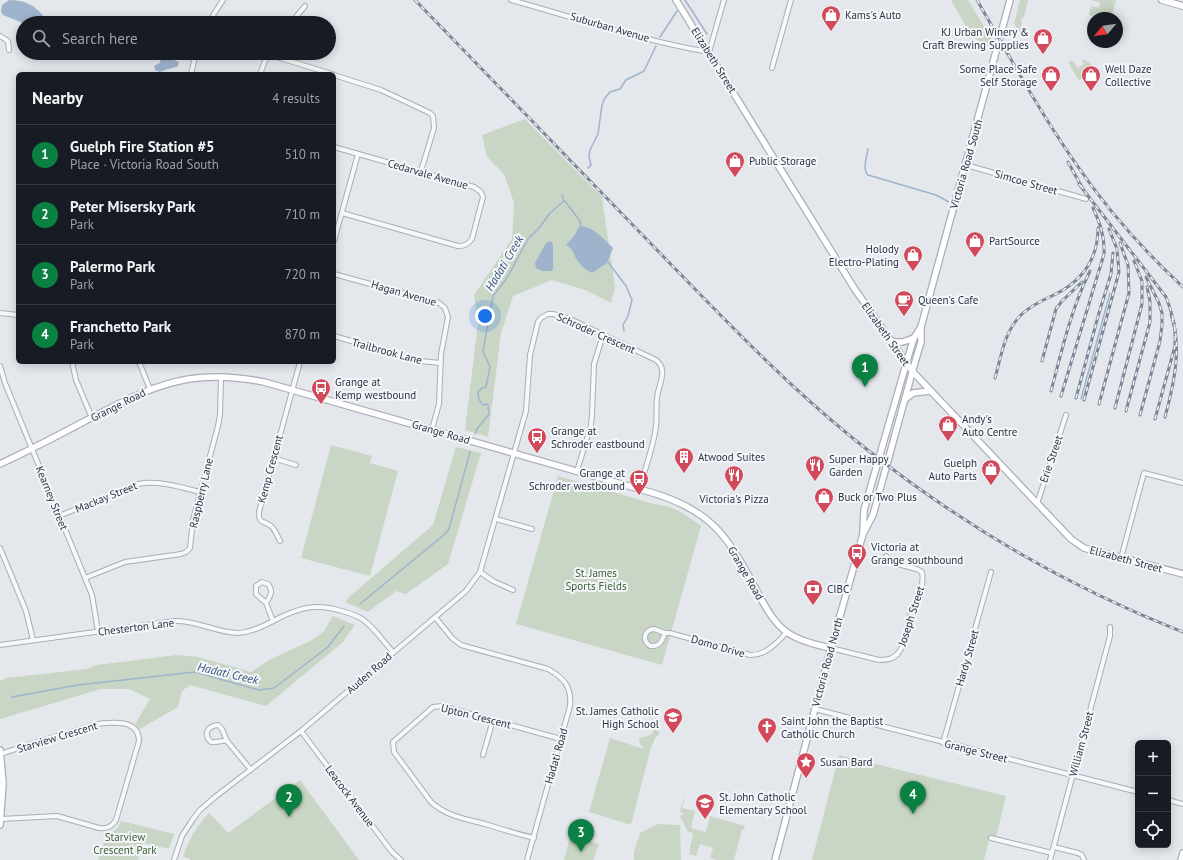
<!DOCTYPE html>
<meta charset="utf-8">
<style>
body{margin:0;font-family:"PT Sans",sans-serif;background:#20242c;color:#f1f3f6}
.controls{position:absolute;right:12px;bottom:12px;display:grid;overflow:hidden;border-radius:6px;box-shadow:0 2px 10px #0003}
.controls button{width:36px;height:36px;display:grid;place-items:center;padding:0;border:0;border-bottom:1px solid #363941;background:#171b24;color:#f1f3f6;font:20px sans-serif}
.compass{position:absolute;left:1087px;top:12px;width:36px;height:36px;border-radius:50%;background:#171b24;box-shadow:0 2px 10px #0003;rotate:241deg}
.you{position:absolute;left:485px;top:316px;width:14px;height:14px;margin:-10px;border:3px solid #fff;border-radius:50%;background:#1a73e8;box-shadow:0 0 0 6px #1a73e833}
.badge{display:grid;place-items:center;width:26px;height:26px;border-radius:50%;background:#0b8043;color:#fff;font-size:13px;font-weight:700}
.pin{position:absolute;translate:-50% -33px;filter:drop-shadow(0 1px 2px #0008)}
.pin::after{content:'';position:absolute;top:21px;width:14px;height:12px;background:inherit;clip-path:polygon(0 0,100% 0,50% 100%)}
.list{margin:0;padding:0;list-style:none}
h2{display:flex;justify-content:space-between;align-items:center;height:52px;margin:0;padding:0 16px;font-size:17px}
h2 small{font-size:13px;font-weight:400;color:#9ea1a6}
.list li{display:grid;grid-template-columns:26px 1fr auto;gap:12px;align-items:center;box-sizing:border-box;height:60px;padding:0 16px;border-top:1px solid #363941}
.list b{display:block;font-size:15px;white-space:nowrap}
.list p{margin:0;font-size:13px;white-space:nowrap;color:#9ea1a6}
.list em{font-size:13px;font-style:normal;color:#9ea1a6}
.icon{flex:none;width:22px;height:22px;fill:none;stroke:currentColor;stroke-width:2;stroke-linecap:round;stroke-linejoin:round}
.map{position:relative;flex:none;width:1183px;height:860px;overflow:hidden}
.search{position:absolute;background:#171b24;box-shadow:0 2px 10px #0003;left:16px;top:16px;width:320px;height:44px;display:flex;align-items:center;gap:10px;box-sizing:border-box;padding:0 14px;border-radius:22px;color:#9ea1a6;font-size:15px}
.panel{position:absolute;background:#171b24;box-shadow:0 2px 10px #0003;left:16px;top:72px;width:320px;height:292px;border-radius:6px}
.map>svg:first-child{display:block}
.green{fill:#c9d6c5}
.water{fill:#9fb4cc}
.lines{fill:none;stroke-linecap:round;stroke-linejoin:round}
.stream{stroke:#9fb4cc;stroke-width:1.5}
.street-casing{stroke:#a9aeb7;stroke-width:6}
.secondary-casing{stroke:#a9aeb7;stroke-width:8}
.primary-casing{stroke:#a3abb8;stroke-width:8}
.street{stroke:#f7f8fa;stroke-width:4}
.secondary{stroke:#fff;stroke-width:5.5}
.primary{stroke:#fff;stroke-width:6}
.rail-casing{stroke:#7d8696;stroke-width:3}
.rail{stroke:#f4f6f9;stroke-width:1.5;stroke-dasharray:4.5;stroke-linecap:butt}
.labels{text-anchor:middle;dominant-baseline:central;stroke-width:4;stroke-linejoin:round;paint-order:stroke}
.poi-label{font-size:11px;fill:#2b3445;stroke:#f4f6f9;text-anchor:start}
.street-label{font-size:11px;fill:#2b3445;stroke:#f4f6f9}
.park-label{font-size:11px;fill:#3f6138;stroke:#f4f6f9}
.water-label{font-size:12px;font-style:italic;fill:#34527a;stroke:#f4f6f9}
</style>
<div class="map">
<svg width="1183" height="860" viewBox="0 0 1183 860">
<rect width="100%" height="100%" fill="#e4e7ec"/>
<!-- green -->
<g class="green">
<polygon points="951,0 968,0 993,41 990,47 972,37"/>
<polygon points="1020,0 1028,0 1024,17 1021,19 1022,25 1020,26 1023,30 1020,32 1014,24"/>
<path d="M 1091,0 L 1116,0 L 1111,18 C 1104,18 1094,19 1089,14 L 1091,6 L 1099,8 L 1100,3 L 1102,3 Z"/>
<polygon points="1083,59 1091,64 1095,71 1080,80 1078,79 1068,62 1072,60 1078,68 1084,64 1082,60"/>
<polygon points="525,119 602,197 615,287 611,303 585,290 552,280 513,296 501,333 488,437 465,430 478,323 474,295 512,239 514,203 504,174 487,157 482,135"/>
<polygon points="331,445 372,456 370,463 398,471 370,576 301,558"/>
<polygon points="456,447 481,453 448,564 406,594 396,591 368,612 345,602 348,598 433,525"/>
<path d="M 558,476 L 654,504 C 675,506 684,514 701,526 L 662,665 L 516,624 Z"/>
<polygon points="333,616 355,625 342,643 266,706 190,685 182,691 178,707 140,729 135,724 150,699 129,689 101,689 0,719 0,681 6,678 87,669 97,665 177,655 198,657 251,672 269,660 312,640 324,631"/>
<polygon points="654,730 657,730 659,731 659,734 655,738 650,751 631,825 589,812 610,738 644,749 640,744 639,738 651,735"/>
<polygon points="839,755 1006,796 995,841 989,840 984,860 812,860"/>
<path d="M 300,780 L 359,860 L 191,860 L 183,856 C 189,839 197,826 209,813 L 228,833 Z"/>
<polygon points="686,793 682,808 695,811 691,828 706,832 710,816 745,826 744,830 742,829 734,860 716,860 710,858 713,848 700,844 696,856 689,854 693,833 688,832 680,816 683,814 682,812 680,813 681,807"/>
<polygon points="121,821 174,834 169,849 143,843 138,860 98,860 106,836 118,828"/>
<polygon points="658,824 680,825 681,860 634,860 634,852 640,833"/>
<polygon points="571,834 599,844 593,860 564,860"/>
</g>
<!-- water -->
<g class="water">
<path d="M 9,0 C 24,0 35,5 44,17 L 42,23 L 23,23 L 3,15 L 1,11 L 2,5 Z"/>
<path d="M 164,56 L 179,62 L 178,66 C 171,69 166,69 160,72 L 155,70 L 154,66 L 160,63 L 161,57 Z"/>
<path d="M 579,226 C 593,226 604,239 613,248 L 607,263 L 592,273 C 586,270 581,266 577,260 C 572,253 575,250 566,245 L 575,235 Z"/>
<polygon points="550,241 552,242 553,247 553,269 551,271 542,271 536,268 535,263 546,243"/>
</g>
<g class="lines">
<!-- stream -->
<g class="stream">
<polyline points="685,0 707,34"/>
<polyline points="660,37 677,11"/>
<path d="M 868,149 C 867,157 862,169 868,175 L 936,195 L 949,202"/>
<polyline points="588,168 591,165 589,157 590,150 598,134 602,105 605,98 610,92 620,89 626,80 644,71 656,46"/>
<polyline points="565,201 580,221 581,226"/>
<polyline points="608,262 626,286 632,300 628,316 623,325 624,331"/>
<polyline points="1081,399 1110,293"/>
<path d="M 475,434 L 477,429 L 489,414 L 488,405 L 486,404 L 483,405 C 479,401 478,398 478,392 L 482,388 L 486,387 L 490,367 L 483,351 L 493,296 L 507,278 L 528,239 L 539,228 L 550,213 L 564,201 L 562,195"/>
<polyline points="360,604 445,534 449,529 470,452"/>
<polyline points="12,697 78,685 195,672 259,690 274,688 328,647 344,626"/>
</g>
<defs>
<g id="street">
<path d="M 511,0 C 577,18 642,41 709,52 L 724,0"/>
<polyline points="208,23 223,0"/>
<polyline points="291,23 305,6"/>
<polyline points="0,36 8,41 9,50"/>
<polyline points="267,54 332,74"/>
<polyline points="772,68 791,0"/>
<polyline points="191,74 196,53"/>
<polyline points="260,74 268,53"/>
<polyline points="334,75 381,90 430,113 433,116 434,128 421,171"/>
<path d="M 334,147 L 474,187 L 481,192 L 483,197 L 472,239 C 468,244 465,246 458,246 L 342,213"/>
<polyline points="966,165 1086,199"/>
<polyline points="334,241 358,154"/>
<polyline points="334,274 439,303 445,308 448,317 441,354 439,404 432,429"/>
<polyline points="0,313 18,315"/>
<polyline points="334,336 420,361 441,363"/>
<polyline points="72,362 76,380 92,418"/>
<polyline points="139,362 150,389"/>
<polyline points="0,366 5,383 92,595 98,631"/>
<polyline points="273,458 296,465"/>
<polyline points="577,471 591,425 592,414 594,364 603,335"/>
<polyline points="1037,504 1066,415"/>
<path d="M 59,516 L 138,484 C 159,480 180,487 200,492"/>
<polyline points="496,519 532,529"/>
<path d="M 280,541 C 278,537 275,529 271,526 C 264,521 258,523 259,512 L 300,362"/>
<polyline points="0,548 26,611 33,640"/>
<polyline points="1121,558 1144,473 1183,483"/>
<polyline points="480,572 493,581 513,590"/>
<polyline points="85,578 125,562 181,554 186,552 190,548 193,520 218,426 220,415 221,377"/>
<path d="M 266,603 C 270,596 274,592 268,584 L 262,582 L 256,586 L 256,594 L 266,603 L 273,621"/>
<path d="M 435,617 L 452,638 L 461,645 L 548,669 C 564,678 572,687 570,706 L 527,860"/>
<path d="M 665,633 C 662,641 660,647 650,646 C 642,640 644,630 654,629 L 665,633 L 670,633 L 750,655 C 765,656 778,642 787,632"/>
<path d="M 0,645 L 175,621 C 197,620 216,633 238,633 C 254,632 269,623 283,616 C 305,606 319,604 342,611 C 349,613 356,615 362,619 C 374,627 383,641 393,652"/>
<path d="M 831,648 L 879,660 C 887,660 894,659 899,652 C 907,642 906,626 911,613 C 912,610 915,609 916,606 C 920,598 924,580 922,572 L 917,569 L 893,563 L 886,556"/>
<polyline points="815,709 1138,792"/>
<polyline points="301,731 392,852 401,860"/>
<path d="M 227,741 C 221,740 217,743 211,742 C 203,735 207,726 218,725 L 222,729 L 227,741 L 251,770"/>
<polyline points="943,743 991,572"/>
<polyline points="483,755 493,720"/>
<polyline points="1168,800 1183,804"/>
<path d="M 1,819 L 57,816 L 99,828 C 107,829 112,827 116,820 L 139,741 C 139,723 122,722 107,723 C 95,723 83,729 71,732 C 48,739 24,746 1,754"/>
<path d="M 534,838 C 517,834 501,829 485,824 C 466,819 446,816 431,802 L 394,752 L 393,742 L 433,707 L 442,706 L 561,739"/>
<polyline points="991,838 1052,853"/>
<polyline points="1054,847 1078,853 1082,855 1084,860"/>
<path d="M 174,860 L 182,836 L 193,819 L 200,810 L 215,797 L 301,731 L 466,591 L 480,572 L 526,411 L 530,355 L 538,322 L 541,318 L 548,314 L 553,314 L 570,319 L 656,360 C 669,370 658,385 657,398 C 656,407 657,417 656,426 C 654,445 645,470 639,489"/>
<polyline points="1050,860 1110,636 1110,627"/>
</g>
<g id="secondary">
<polyline points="676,0 854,288 912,371 1071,539 1084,548 1183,574"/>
<path d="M 889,340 C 900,344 904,342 914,338"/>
<polyline points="905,399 913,393 930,391"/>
<path d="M 0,464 C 30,450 59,435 87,420 C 120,403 152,385 189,379 C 214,375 239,377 264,382 L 653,493 C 709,510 728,535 754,586 C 763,602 772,622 788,633 C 800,641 816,645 831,648"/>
<polyline points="863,534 873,515 915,362 921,342 921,327 1010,0"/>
<polyline points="0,750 3,783 0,825"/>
<polyline points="775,860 831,648 863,534 864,510 909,354 914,338 921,327"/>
<polyline points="1181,860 1183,853"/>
</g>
<polyline id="primary" points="1162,0 1183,6"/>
</defs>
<!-- street casing -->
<use href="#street" class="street-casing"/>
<!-- secondary casing -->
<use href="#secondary" class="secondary-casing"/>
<!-- primary casing -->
<use href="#primary" class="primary-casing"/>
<!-- street -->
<use href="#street" class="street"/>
<!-- secondary -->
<use href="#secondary" class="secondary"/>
<!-- primary -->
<use href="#primary" class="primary"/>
<defs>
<g id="rail">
<path d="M 415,0 C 496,83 576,167 657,250 C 725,320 792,391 869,451 C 964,526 1071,588 1183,632"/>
<path d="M 977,0 C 1008,54 1038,109 1074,161 C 1105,207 1142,249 1183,287"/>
<polyline points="1068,162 1083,189"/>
<path d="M 1079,184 L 1166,297 C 1183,338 1177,373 1165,417"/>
<polyline points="1042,361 1056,309 1062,301 1082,282"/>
<path d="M 995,378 C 1001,357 1004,333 1020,316 C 1030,306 1043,300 1056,294 C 1083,280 1098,258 1098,228"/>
<path d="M 1051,391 C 1062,350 1071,309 1090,271"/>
<path d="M 1061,396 L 1104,254 C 1105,237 1100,223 1093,208"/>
<polyline points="1076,398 1099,313 1111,274 1113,253"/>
<polyline points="1084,400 1119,272 1117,249 1109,229"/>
<polyline points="1099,404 1129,293 1128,265 1120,243"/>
<polyline points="1115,408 1142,304 1142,281 1134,261"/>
<polyline points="1126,411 1150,322 1150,301 1147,287"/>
<polyline points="1140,415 1160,341 1162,325 1162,313 1159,303 1146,277"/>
<polyline points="1155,419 1175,346 1175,330 1171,314"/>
</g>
</defs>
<!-- rail casing -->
<use href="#rail" class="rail-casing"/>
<!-- rail -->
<use href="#rail" class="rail"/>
</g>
<!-- icons -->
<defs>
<symbol id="shop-pin" viewBox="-11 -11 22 30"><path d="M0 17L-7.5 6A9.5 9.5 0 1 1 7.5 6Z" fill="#d1495b" stroke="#f4f6f9"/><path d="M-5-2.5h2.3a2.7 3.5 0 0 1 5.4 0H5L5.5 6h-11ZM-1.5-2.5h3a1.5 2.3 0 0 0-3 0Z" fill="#fff"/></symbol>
<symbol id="cafe-pin" viewBox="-11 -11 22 30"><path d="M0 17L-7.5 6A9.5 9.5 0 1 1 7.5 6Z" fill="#d1495b" stroke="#f4f6f9"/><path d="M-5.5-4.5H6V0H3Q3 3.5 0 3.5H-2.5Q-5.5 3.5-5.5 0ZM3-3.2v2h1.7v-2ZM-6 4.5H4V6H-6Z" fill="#fff"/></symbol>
<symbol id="bus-pin" viewBox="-11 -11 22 30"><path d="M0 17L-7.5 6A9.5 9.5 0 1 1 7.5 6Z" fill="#d1495b" stroke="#f4f6f9"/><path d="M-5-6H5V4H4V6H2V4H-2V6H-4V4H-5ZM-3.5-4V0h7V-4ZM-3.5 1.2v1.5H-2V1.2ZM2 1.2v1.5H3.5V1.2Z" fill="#fff"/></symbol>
<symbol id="building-pin" viewBox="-11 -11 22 30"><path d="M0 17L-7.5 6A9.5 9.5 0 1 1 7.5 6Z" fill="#d1495b" stroke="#f4f6f9"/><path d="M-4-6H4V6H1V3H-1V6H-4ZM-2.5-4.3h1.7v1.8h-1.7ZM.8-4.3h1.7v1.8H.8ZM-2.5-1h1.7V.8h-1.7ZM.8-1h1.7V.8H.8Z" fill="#fff"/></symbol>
<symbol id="restaurant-pin" viewBox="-11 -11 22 30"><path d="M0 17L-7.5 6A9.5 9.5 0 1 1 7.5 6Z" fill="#d1495b" stroke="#f4f6f9"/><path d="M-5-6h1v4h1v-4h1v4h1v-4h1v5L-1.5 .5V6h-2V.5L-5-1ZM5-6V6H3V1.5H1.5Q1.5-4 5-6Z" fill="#fff"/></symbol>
<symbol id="bank-pin" viewBox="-11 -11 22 30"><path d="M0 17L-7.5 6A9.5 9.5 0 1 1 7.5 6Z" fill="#d1495b" stroke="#f4f6f9"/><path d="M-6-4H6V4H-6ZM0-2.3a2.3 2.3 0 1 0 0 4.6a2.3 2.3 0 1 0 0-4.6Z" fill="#fff"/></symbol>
<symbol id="school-pin" viewBox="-11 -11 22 30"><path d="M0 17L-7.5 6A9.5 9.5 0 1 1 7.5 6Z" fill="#d1495b" stroke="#f4f6f9"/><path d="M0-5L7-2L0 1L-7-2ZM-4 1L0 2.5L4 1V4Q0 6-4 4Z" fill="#fff"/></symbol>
<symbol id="church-pin" viewBox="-11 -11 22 30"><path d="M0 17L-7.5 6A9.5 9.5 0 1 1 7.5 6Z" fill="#d1495b" stroke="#f4f6f9"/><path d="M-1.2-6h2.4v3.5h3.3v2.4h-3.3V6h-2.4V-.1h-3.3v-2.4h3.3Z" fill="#fff"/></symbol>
<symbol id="sight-pin" viewBox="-11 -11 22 30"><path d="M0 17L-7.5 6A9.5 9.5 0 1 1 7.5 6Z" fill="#d1495b" stroke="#f4f6f9"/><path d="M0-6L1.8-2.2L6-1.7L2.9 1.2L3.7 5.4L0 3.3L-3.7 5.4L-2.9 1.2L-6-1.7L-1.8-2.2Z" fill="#fff"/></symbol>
</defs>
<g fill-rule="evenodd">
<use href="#shop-pin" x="820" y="4" width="22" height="30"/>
<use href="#shop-pin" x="1032" y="27" width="22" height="30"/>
<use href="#shop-pin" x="1040" y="64" width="22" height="30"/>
<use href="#shop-pin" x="1080" y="64" width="22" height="30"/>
<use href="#shop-pin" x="724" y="150" width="22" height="30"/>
<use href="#shop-pin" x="964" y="230" width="22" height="30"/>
<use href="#shop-pin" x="902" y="244" width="22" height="30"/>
<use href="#cafe-pin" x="893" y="289" width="22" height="30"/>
<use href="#bus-pin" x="310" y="377" width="22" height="30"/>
<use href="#shop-pin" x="937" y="414" width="22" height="30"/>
<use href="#bus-pin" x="526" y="426" width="22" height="30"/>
<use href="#building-pin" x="673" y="446" width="22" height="30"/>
<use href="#restaurant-pin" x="804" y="454" width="22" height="30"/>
<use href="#shop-pin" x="980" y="458" width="22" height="30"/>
<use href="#restaurant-pin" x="723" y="464" width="22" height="30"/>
<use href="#bus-pin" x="628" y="468" width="22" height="30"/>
<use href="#shop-pin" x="813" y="486" width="22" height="30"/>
<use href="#bus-pin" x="846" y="542" width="22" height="30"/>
<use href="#bank-pin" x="802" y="578" width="22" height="30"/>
<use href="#school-pin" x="662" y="706" width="22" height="30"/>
<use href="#church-pin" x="756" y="716" width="22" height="30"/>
<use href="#sight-pin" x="795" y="751" width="22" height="30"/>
<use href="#school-pin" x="694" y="792" width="22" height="30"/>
</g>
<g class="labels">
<!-- poi labels -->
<g class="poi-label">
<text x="845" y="15">Kams's Auto</text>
<text x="1029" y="32" text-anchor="end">KJ Urban Winery &amp;<tspan x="1029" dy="13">Craft Brewing Supplies</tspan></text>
<text x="1037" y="69" text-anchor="end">Some Place Safe<tspan x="1037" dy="13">Self Storage</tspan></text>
<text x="1105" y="69">Well Daze<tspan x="1105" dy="13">Collective</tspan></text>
<text x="749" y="161">Public Storage</text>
<text x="989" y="241">PartSource</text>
<text x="899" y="249" text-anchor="end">Holody<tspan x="899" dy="13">Electro-Plating</tspan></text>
<text x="918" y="300">Queen's Cafe</text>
<text x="335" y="382">Grange at<tspan x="335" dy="13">Kemp westbound</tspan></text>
<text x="962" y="419">Andy's<tspan x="962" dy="13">Auto Centre</tspan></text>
<text x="551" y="431">Grange at<tspan x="551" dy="13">Schroder eastbound</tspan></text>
<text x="698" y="457">Atwood Suites</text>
<text x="829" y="459">Super Happy<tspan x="829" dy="13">Garden</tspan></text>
<text x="977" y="463" text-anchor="end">Guelph<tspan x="977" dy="13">Auto Parts</tspan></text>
<text x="625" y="473" text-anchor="end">Grange at<tspan x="625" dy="13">Schroder westbound</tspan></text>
<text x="838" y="497">Buck or Two Plus</text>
<text x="734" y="499" text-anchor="middle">Victoria's Pizza</text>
<text x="871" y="547">Victoria at<tspan x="871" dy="13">Grange southbound</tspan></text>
<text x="827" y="589">CIBC</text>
<text x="659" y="711" text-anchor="end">St. James Catholic<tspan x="659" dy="13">High School</tspan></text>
<text x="781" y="721">Saint John the Baptist<tspan x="781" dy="13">Catholic Church</tspan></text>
<text x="820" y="762">Susan Bard</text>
<text x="719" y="797">St. John Catholic<tspan x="719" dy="13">Elementary School</tspan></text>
</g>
<!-- street labels -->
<g class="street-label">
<text transform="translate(610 27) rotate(16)">Suburban Avenue</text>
<text transform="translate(714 60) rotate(58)">Elizabeth Street</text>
<text transform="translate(966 164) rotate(-74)">Victoria Road South</text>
<text transform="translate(428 174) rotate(16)">Cedarvale Avenue</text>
<text transform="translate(1026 182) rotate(16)">Simcoe Street</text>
<text transform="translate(404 293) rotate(16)">Hagan Avenue</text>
<text transform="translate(596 333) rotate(24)">Schroder Crescent</text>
<text transform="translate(886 334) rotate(55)">Elizabeth Street</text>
<text transform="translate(387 351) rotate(15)">Trailbrook Lane</text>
<text transform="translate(118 405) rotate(-27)">Grange Road</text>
<text transform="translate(441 432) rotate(16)">Grange Road</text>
<text transform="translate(1051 459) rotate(-71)">Erie Street</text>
<text transform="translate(270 469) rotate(-75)">Kemp Crescent</text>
<text transform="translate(201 493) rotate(-77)">Raspberry Lane</text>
<text transform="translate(106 497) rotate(-22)">Mackay Street</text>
<text transform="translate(52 498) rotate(68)">Kearney Street</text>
<text transform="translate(1126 559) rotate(15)">Elizabeth Street</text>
<text transform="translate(746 573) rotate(60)">Grange Road</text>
<text transform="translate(911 616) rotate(-72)">Joseph Street</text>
<text transform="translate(136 627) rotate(-7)">Chesterton Lane</text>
<text transform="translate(718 646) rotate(16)">Domo Drive</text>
<text transform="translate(967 658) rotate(-74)">Hardy Street</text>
<text transform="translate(827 662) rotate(-75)">Victoria Road North</text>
<text transform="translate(369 673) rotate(-41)">Auden Road</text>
<text transform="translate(476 716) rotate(14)">Upton Crescent</text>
<text transform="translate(57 737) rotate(-17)">Starview Crescent</text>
<text transform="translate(1081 744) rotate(-75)">William Street</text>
<text transform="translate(976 751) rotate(14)">Grange Street</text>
<text transform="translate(556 756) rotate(-74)">Hadati Road</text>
<text transform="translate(350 796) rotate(53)">Leacock Avenue</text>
</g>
<!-- park labels -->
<g class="park-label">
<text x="596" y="573">St. James<tspan x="596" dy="13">Sports Fields</tspan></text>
<text x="125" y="837">Starview<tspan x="125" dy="13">Crescent Park</tspan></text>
</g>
<!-- water labels -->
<g class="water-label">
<text transform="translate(504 263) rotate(-59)">Hadati Creek</text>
<text transform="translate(228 673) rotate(13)">Hadati Creek</text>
</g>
</g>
</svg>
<div class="controls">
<button>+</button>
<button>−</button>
<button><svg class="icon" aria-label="locate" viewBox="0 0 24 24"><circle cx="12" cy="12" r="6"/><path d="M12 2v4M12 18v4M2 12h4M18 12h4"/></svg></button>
</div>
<svg class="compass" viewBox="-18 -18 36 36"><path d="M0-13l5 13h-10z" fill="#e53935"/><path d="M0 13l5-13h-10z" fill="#9ea1a6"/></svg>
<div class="you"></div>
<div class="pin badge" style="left:865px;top:387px">1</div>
<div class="pin badge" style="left:289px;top:817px">2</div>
<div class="pin badge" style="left:581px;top:852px">3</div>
<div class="pin badge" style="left:913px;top:814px">4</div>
<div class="search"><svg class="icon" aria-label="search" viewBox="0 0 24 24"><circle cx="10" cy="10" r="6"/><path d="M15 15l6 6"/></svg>Search here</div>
<section class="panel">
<h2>Nearby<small>4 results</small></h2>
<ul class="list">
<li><span class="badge">1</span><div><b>Guelph Fire Station #5</b><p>Place · Victoria Road South</p></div><em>510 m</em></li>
<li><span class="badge">2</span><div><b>Peter Misersky Park</b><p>Park</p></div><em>710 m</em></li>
<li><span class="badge">3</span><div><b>Palermo Park</b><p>Park</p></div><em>720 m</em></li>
<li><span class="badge">4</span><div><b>Franchetto Park</b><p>Park</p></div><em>870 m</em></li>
</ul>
</section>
</div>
